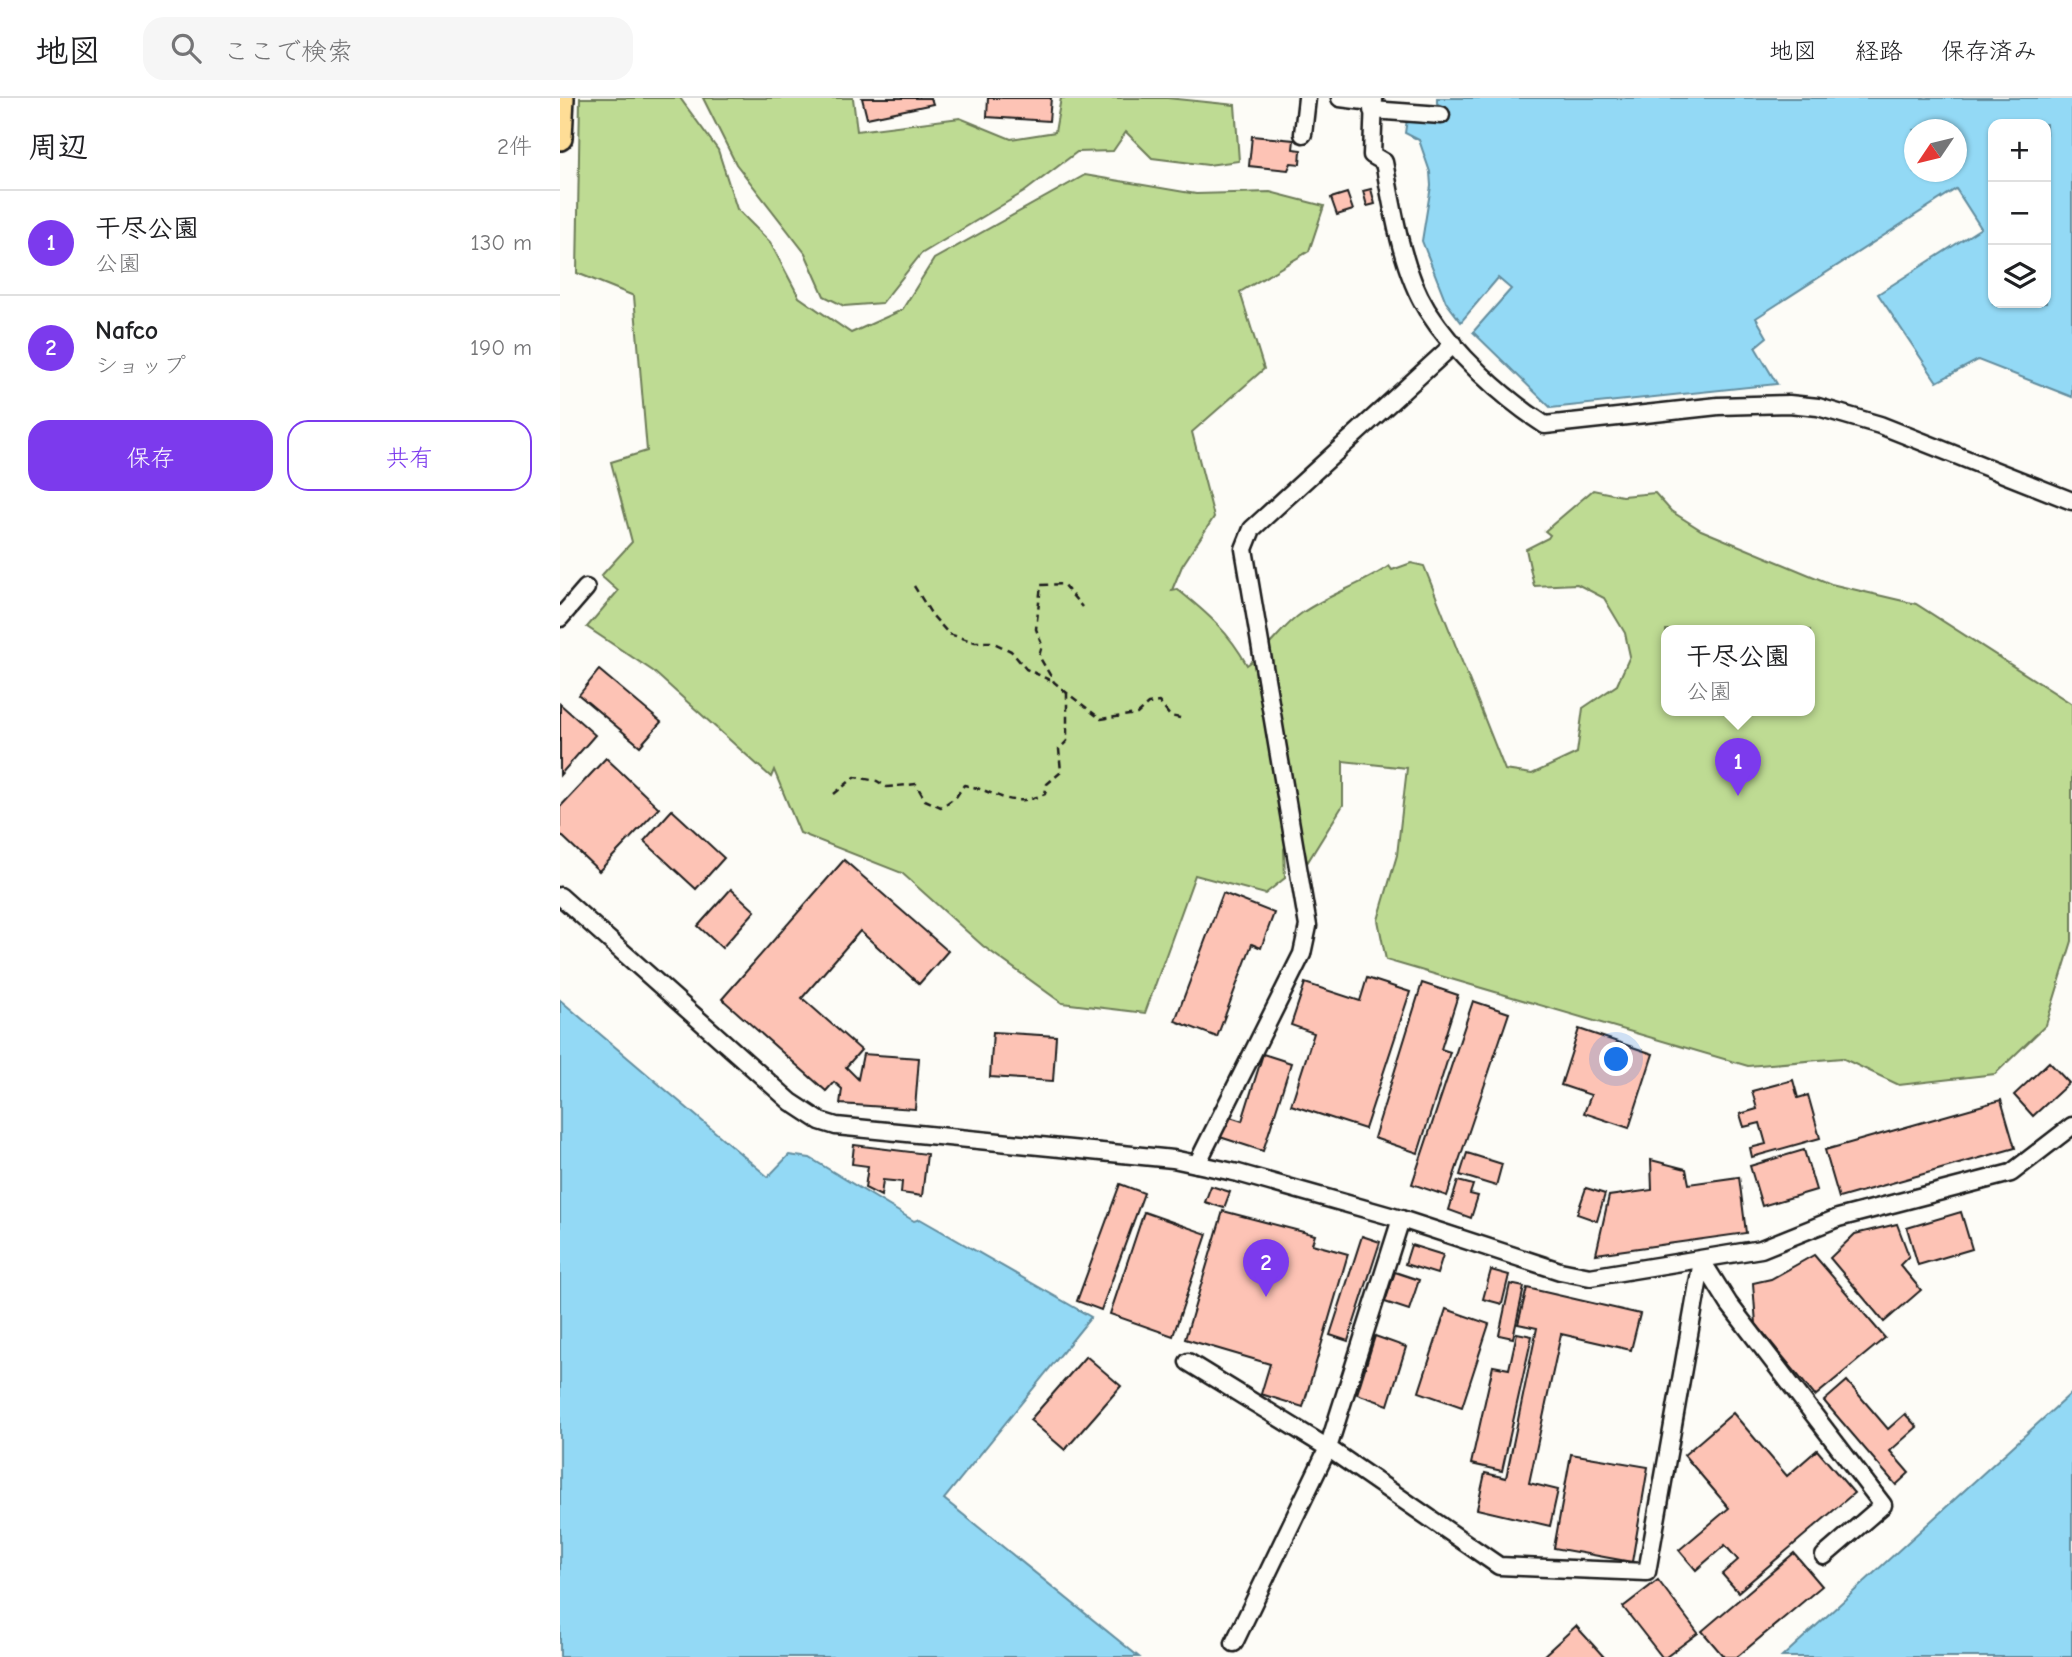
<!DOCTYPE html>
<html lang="ja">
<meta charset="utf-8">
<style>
body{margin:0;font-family:"Comic Neue","Klee One",sans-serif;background:#f6f6f6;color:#202124}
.controls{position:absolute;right:21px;top:21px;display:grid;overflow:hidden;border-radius:14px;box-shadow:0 2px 5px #0004}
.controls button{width:63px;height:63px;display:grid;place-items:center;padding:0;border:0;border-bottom:2px solid #e0e0e0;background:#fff;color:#202124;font:35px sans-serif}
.compass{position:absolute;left:1344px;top:21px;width:63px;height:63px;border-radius:50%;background:#fff;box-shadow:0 2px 5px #0004;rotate:235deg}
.you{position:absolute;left:1057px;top:962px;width:24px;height:24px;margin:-18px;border:5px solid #fff;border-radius:50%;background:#1a73e8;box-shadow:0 0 0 10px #1a73e833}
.badge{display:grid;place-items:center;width:46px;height:46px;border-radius:50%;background:#7c3aed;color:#fff;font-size:23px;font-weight:700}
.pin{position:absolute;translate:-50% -58px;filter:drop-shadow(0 2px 4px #0008)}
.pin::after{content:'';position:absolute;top:37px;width:24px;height:21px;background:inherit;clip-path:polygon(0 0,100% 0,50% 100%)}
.popup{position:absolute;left:1101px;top:527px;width:154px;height:91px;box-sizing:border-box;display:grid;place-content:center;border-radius:14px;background:#fff;filter:drop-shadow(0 2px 5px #0005);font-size:23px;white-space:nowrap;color:#757577}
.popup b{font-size:26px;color:#202124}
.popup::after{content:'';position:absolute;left:50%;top:100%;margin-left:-14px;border:14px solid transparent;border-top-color:#fff}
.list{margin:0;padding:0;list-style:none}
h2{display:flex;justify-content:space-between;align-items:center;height:91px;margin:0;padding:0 28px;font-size:30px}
h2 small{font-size:23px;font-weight:400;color:#757577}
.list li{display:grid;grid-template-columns:46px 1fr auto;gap:21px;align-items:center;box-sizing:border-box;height:105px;padding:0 28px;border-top:2px solid #e0e0e0}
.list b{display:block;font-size:26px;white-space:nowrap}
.list p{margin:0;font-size:23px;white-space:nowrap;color:#757577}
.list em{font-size:23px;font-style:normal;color:#757577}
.actions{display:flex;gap:14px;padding:21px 28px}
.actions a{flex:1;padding:16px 0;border:2px solid #7c3aed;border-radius:21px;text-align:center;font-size:24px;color:#7c3aed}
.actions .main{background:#7c3aed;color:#fff}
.icon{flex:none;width:38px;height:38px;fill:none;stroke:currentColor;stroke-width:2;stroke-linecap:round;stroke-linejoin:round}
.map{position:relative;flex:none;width:1512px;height:1559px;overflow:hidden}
header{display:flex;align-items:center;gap:42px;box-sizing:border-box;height:98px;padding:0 35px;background:#fff;border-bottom:2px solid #e0e0e0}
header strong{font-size:33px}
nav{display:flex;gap:38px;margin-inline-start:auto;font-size:24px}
.search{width:490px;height:63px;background:#f6f6f6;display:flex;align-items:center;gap:18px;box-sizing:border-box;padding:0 24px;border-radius:21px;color:#757577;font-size:26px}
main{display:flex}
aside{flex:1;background:#fff}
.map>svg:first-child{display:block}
.green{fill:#bedb93;stroke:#6d7c58;stroke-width:2;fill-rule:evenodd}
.water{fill:#93d9f5;stroke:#638d9e;stroke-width:2;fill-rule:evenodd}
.building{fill:#fdc3b5;stroke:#1c1c1c;stroke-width:2}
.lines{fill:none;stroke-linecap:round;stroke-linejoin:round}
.minor-casing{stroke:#1c1c1c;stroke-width:21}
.highway-casing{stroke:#1c1c1c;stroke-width:28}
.path{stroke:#1c1c1c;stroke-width:2.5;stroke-dasharray:7 5;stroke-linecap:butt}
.minor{stroke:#fdfcf7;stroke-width:16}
.highway{stroke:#fedd96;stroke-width:23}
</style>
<header>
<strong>地図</strong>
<div class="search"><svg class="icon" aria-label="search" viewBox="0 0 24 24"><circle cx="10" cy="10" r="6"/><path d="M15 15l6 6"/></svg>ここで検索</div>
<nav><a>地図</a><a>経路</a><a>保存済み</a></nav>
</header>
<main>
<aside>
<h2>周辺<small>2件</small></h2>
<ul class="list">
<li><span class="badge">1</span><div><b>干尽公園</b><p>公園</p></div><em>130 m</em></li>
<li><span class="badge">2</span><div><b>Nafco</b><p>ショップ</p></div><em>190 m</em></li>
</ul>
<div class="actions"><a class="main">保存</a><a>共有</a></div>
</aside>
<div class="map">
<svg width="1512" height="1559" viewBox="0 0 1512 1559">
<rect width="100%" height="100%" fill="#fdfcf7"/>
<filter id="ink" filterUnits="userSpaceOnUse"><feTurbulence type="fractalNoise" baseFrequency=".0143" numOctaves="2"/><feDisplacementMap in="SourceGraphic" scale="14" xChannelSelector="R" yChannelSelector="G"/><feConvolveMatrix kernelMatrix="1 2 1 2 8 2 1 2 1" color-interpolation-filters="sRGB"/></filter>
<g filter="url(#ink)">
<!-- green -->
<g class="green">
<path d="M 20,0 L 120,0 L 158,52 L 177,111 L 210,144 L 239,199 L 291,235 L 342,212 L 374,161 L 525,77 L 636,96 L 710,94 L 764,108 L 749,153 L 680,194 L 704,271 L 632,334 L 654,419 L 622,468 L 612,492 L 617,491 C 647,515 669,534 687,567 C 709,552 721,529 742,515 C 769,496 802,487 829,468 L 832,472 L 851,465 L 864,468 L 945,672 L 972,676 L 1017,655 L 1023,610 L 1057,587 L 1070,558 L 1065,535 L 1044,500 L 1017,486 L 974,488 L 966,451 L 988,440 L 990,437 L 985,433 L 1033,392 L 1062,398 L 1095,395 L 1111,413 L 1141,432 L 1271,486 L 1356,506 L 1512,606 L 1512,843 L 1486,927 L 1435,976 L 1339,987 L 1282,960 L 1188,968 L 826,862 L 818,822 L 837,757 L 847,670 L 783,663 L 783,707 L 747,765 L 738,721 L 724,751 L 725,780 L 705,796 L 635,777 L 585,915 L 502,905 L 423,848 L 342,775 L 240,735 L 214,672 L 211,679 L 93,573 L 27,529 L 58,493 L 41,478 L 72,444 L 51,364 L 87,353 L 74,198 L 17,175 ZM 1106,532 L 1250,532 L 1250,612 L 1106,612 Z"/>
<polygon points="143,0 293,0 297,33 400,20 451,41 495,34 501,0 607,0 675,7 679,63 648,67 592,60 566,34 553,53 517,54 464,94 361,156 322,205 284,208 264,198 245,155 176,66"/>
</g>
<!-- water -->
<g class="water">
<path d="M 877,0 L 1512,0 L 1512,299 L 1418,262 L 1377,284 L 1318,196 L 1421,130 L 1396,91 L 1196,220 L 1207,239 L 1195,249 L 1217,286 L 991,310 L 913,234 L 951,191 L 938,180 L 901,224 L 886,204 L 862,143 L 871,88 L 870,74 L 859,42 L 845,35 L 847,21 L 883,11 L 877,5 ZM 1433,26 L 1486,26 L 1486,205 L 1433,205 ZM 1354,32 L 1396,32 L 1396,74 L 1354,74 Z"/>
<polygon points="0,902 208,1079 229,1057 250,1060 354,1123 360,1121 531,1219 384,1401 579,1559 0,1559"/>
<polygon points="1512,1294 1512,1559 1222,1559 1509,1297"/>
</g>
<!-- building -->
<g class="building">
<polygon points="302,0 371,0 373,6 307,20"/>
<polygon points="428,0 491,0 489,23 427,19"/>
<polygon points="692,38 734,42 733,51 741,52 740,66 731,65 728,72 689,68"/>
<polygon points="811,91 815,106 807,108 803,93"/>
<polygon points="787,95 793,112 777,117 771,100"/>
<polygon points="39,572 101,624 80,648 19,597"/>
<polygon points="0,606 35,637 0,677"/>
<polygon points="46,660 99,710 39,773 0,736 0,709"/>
<polygon points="112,712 164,760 136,791 84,743"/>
<polygon points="284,762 388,853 359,886 300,833 242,900 301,952 286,969 298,981 303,956 359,960 355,1011 280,1006 282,991 274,984 266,993 162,901"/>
<polygon points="171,791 195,813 162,850 138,828"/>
<polygon points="663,795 714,815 701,850 692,846 657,939 615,923"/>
<polygon points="807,880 850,894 805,1031 731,1007 754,935 731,927 745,885 800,903"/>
<polygon points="862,885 898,897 881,951 890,954 858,1055 814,1040"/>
<polygon points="913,903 949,915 887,1098 852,1086"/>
<polygon points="1019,931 1093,956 1069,1030 1024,1015 1031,997 1001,987"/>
<polygon points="433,934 496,938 493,983 430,979"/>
<polygon points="703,956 731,965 703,1053 660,1039 667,1018 682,1023"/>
<polygon points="1489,964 1509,985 1473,1018 1454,997"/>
<polygon points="1233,982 1238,1000 1248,997 1260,1040 1192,1059 1190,1050 1206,1046 1200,1025 1184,1029 1180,1016 1197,1011 1192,993"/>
<polygon points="1441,1002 1455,1050 1279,1100 1265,1052"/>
<polygon points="294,1047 367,1056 362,1098 341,1095 342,1084 323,1082 321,1098 305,1090 308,1068 292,1066"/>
<polygon points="1244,1052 1256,1092 1202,1108 1190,1068"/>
<polygon points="907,1055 942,1066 936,1088 900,1077"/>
<polygon points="1091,1062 1126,1071 1129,1086 1179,1079 1186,1135 1036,1156 1049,1098 1092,1092"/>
<polygon points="898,1083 913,1087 910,1096 918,1098 911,1120 889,1112"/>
<polygon points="560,1086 584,1095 541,1212 517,1203"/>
<polygon points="651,1088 670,1094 664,1110 645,1104"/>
<polygon points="1026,1090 1045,1096 1037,1123 1017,1116"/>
<polygon points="663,1113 755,1137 752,1146 788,1156 743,1309 701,1296 710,1266 625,1241"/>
<polygon points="584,1114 647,1136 613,1238 550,1216"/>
<polygon points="1401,1114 1412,1151 1358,1167 1347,1130"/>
<polygon points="1337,1126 1349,1158 1340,1167 1361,1192 1324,1224 1270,1160 1295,1136"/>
<polygon points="802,1138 820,1144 788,1243 770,1237"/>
<polygon points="851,1147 883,1157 877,1176 845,1166"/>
<polygon points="1254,1157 1325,1240 1255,1298 1196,1226 1193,1185 1211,1181"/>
<polygon points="931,1172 949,1177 942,1206 923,1201"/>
<polygon points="835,1174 859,1182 849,1212 825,1204"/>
<polygon points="950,1186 964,1189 953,1240 939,1237"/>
<polygon points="967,1190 1080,1216 1071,1252 1001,1236 969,1385 998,1392 990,1428 917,1411 925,1375 946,1380 977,1230 958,1226"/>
<polygon points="886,1211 929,1226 902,1309 859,1294"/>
<polygon points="957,1235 972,1238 942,1373 911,1366 933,1268 949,1271"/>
<polygon points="815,1238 846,1249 828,1307 797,1296"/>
<polygon points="526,1258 561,1288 505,1352 470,1322"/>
<polygon points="1287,1283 1328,1331 1345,1316 1357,1329 1330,1353 1349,1375 1336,1387 1264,1303"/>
<polygon points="1173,1315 1227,1378 1257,1352 1294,1395 1178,1494 1162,1476 1178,1462 1165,1447 1136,1472 1119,1452 1169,1410 1124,1357"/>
<polygon points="1011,1356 1088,1369 1072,1464 994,1450"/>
<polygon points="1234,1455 1262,1488 1177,1559 1164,1559 1142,1533"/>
<polygon points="1098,1482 1138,1535 1106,1559 1102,1559 1063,1509"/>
<polygon points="1016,1528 1044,1559 982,1559"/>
</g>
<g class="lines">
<defs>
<g id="minor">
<polyline points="780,0 812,4"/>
<path d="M 814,0 L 812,57 L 824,64 C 833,111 841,170 867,212 C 895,256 942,299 985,327 L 1158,308 L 1229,306 L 1258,309 L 1320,327 L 1512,403"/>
<polyline points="812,12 881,17"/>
<polyline points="743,36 747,0"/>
<polyline points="0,520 26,490"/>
<polyline points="0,798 231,1004 260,1023 276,1028 613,1061 678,1075 841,1121 1000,1173 1030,1179 1201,1151 1278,1120 1451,1075 1512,1028"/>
<polyline points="637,1066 742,856 748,828 684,451 692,431 894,246"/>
<polyline points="841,1121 768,1350 939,1468 1087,1474 1142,1163"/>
<polyline points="1142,1163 1169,1206 1323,1407 1264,1458"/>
<polyline points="628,1264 768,1350 674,1545"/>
</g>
<polyline id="highway" points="0,40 2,0"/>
</defs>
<!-- minor casing -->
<use href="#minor" class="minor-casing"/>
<!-- highway casing -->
<use href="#highway" class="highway-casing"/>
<!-- path -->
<g class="path">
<polyline points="354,488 372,517 389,536 415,544 432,544 451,553 466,571 494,584"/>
<polyline points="507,595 494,584 479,558 482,547 476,531 481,487 503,486 522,509"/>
<path d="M 274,696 L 295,679 L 317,683 L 327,689 L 356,686 L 365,702 L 381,709 L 396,699 L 404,687 C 439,693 447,712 485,696 L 487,686 L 501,674 L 499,651 L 507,643 L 507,595 L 541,621 L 577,616 L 588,606 L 599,604 L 610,618 L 625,621"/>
</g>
<!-- minor -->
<use href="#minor" class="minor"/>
<!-- highway -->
<use href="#highway" class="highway"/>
</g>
</g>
</svg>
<div class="controls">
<button>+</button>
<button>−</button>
<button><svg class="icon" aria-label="layers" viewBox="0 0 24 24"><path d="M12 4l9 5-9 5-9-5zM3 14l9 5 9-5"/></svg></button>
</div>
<svg class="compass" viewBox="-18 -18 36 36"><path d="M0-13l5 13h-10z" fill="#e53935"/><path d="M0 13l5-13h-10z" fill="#757577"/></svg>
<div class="you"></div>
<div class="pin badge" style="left:1178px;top:698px">1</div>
<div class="popup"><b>干尽公園</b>公園</div>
<div class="pin badge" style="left:706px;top:1199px">2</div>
</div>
</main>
